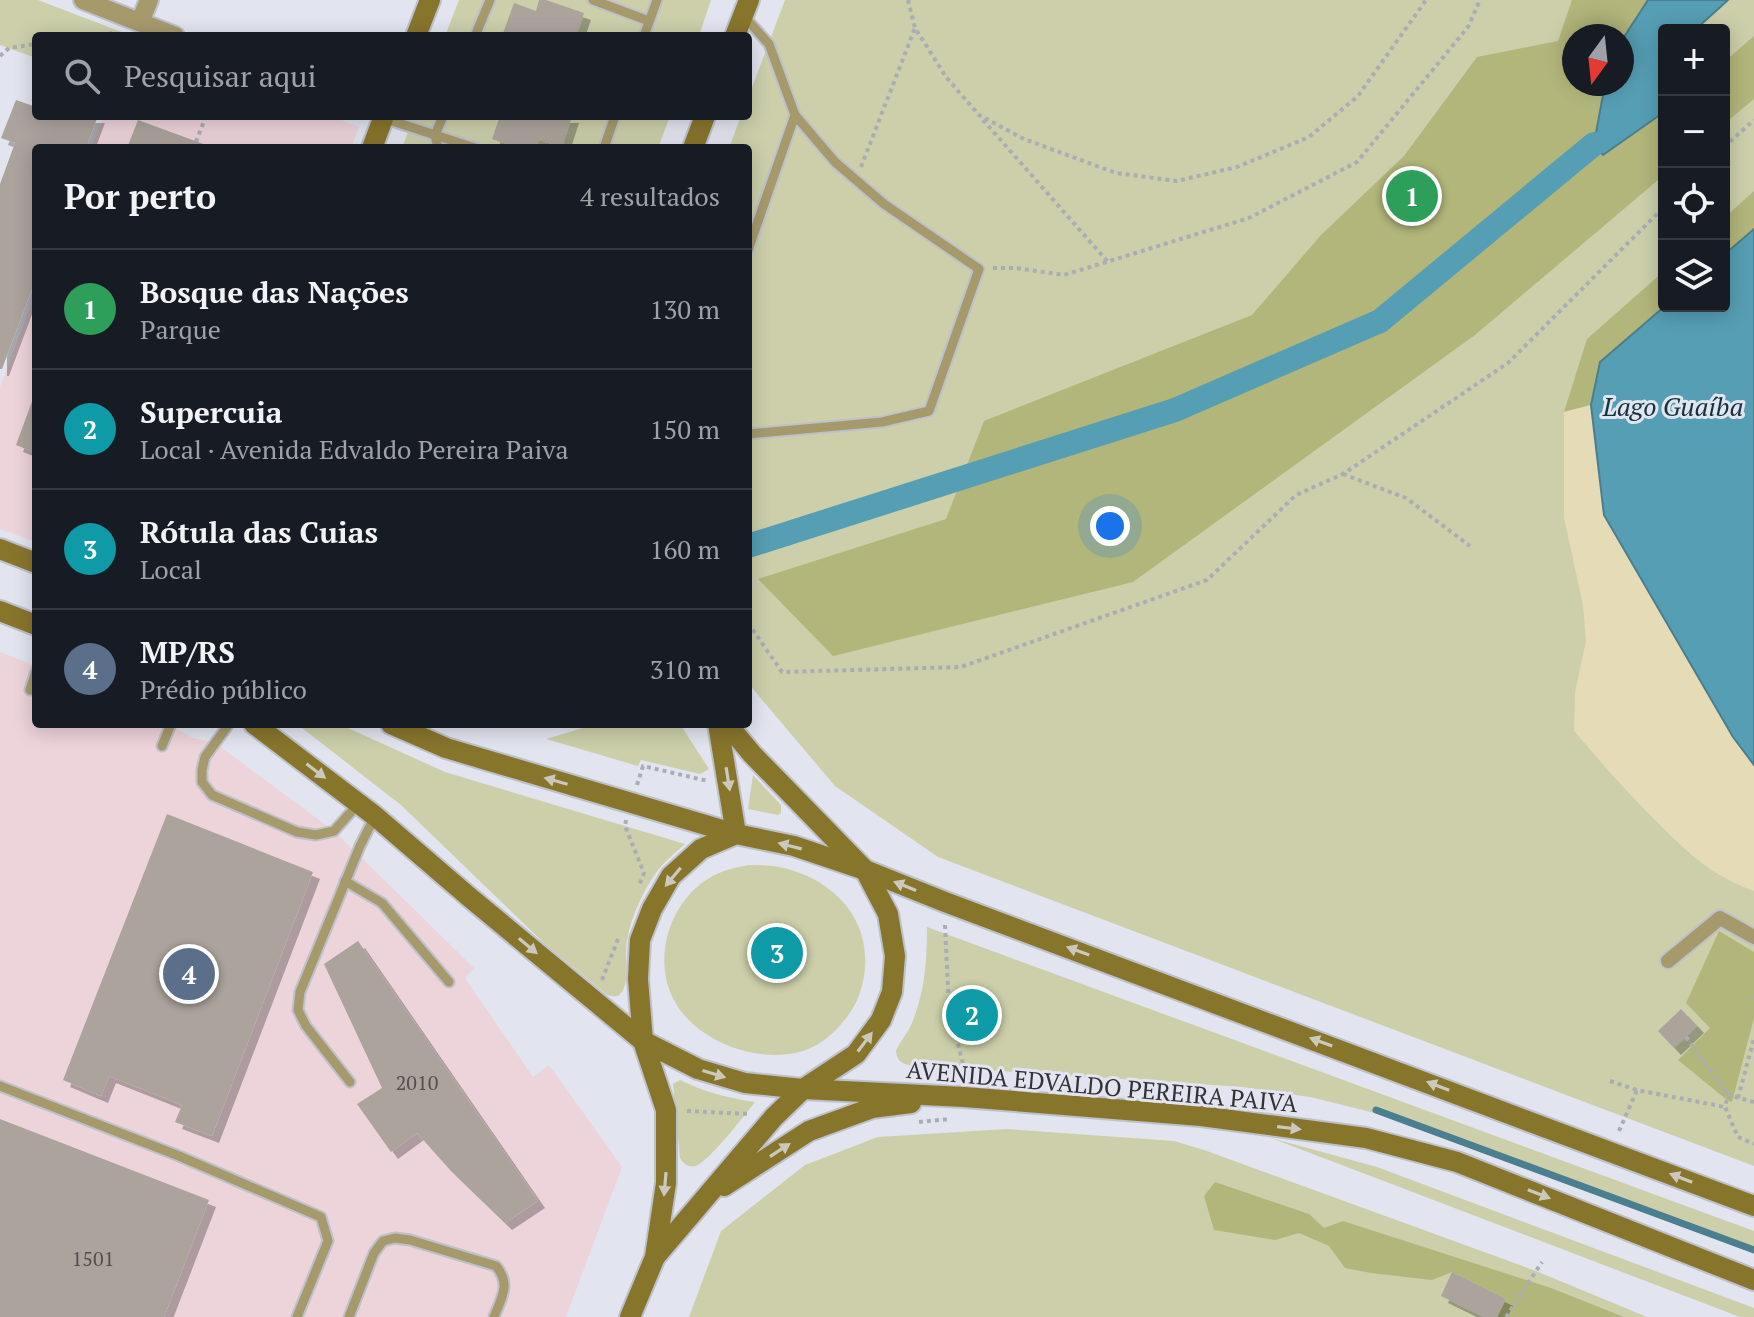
<!DOCTYPE html>
<html lang="pt">
<meta charset="utf-8">
<style>
body{margin:0;font-family:"PT Serif",serif;background:#20242c;color:#f1f3f6}
.controls{position:absolute;right:24px;top:24px;display:grid;overflow:hidden;border-radius:8px;box-shadow:0 4px 20px #0003}
.controls button{width:72px;height:72px;display:grid;place-items:center;padding:0;border:0;border-bottom:2px solid #363941;background:#171b24;color:#f1f3f6;font:40px sans-serif}
.compass{position:absolute;left:1562px;top:24px;width:72px;height:72px;border-radius:50%;background:#171b24;box-shadow:0 4px 20px #0003;rotate:195deg}
.you{position:absolute;left:1110px;top:526px;width:28px;height:28px;margin:-20px;border:6px solid #fff;border-radius:50%;background:#1a73e8;box-shadow:0 0 0 12px #1a73e833}
.badge{display:grid;place-items:center;width:52px;height:52px;border-radius:50%;background:#357e7d;color:#fff;font-size:26px;font-weight:700}
.pin{position:absolute;translate:-50% -50%;border:4px solid #fff;box-shadow:0 2px 8px #0006}
.list{margin:0;padding:0;list-style:none}
h2{display:flex;justify-content:space-between;align-items:center;height:104px;margin:0;padding:0 32px;font-size:34px}
h2 small{font-size:26px;font-weight:400;color:#9ea1a6}
.list li{display:grid;grid-template-columns:52px 1fr auto;gap:24px;align-items:center;box-sizing:border-box;height:120px;padding:0 32px;border-top:2px solid #363941}
.list b{display:block;font-size:30px;white-space:nowrap}
.list p{margin:0;font-size:26px;white-space:nowrap;color:#9ea1a6}
.list em{font-size:26px;font-style:normal;color:#9ea1a6}
.icon{flex:none;width:44px;height:44px;fill:none;stroke:currentColor;stroke-width:2;stroke-linecap:round;stroke-linejoin:round}
.map{position:relative;flex:none;width:1754px;height:1317px;overflow:hidden}
.search{position:absolute;background:#171b24;box-shadow:0 4px 20px #0003;left:32px;top:32px;width:720px;height:88px;display:flex;align-items:center;gap:20px;box-sizing:border-box;padding:0 28px;border-radius:8px;color:#9ea1a6;font-size:30px}
.panel{position:absolute;background:#171b24;box-shadow:0 4px 20px #0003;left:32px;top:144px;width:720px;height:584px;border-radius:8px}
.map>svg:first-child{display:block}
.commercial{fill:#edd3da}
.green{fill:#cccfaa}
.forest{fill:#b2b67b}
.sand{fill:#e5dbb6}
.water{fill:#569eb4;stroke:#4b7e8e;stroke-width:2}
.lines{fill:none;stroke-linecap:round;stroke-linejoin:round}
.stream{stroke:#4b7e8e;stroke-width:7}
.canal{stroke:#569eb4;stroke-width:24}
.building{fill:#aca39c;filter:url(#shadow)}
.service-casing{stroke:#bfc1ca;stroke-width:13}
.pedestrian-casing{stroke:#bfc1ca;stroke-width:18}
.minor-casing{stroke:#bfc1ca;stroke-width:22}
.secondary-casing{stroke:#bfc1ca;stroke-width:24}
.path{stroke:#abadb5;stroke-width:4;stroke-dasharray:4 4;stroke-linecap:butt}
.service{stroke:#a69a6d;stroke-width:9}
.pedestrian{stroke:#a69a6d;stroke-width:14}
.minor{stroke:#a69a6d;stroke-width:18}
.secondary{stroke:#88752c;stroke-width:20}
.oneway{fill:#ccc8be}
.labels{text-anchor:middle;dominant-baseline:central;stroke-width:6;stroke-linejoin:round;paint-order:stroke}
.number-label{font-size:20px;fill:#504f50}
.street-label{font-size:24px;fill:#323337;stroke:#e2e4ef}
.water-label{font-size:26px;font-style:italic;fill:#11343e;stroke:#e2e4ef}
</style>
<div class="map">
<svg width="1754" height="1317" viewBox="0 0 1754 1317">
<defs>
<filter id="shadow"><feDropShadow dx="7" dy="7" stdDeviation="0" flood-color="#0004"/></filter>
</defs>
<rect width="100%" height="100%" fill="#e2e4ef"/>
<!-- commercial -->
<g class="commercial">
<polygon points="103,116 331,116 359,127 351,148 91,148"/>
<polygon points="36,292 36,542 0,529 0,387"/>
<polygon points="0,652 36,666 36,724 169,724 193,738 215,743 334,831 474,968 465,978 533,1077 549,1065 622,1167 566,1317 0,1317"/>
</g>
<!-- green -->
<g class="green">
<polygon points="0,0 38,0 132,36 36,36 36,58 0,45"/>
<polygon points="459,0 711,0 699,36 445,36"/>
<polygon points="785,0 1648,0 1622,40 1622,36 1574,36 1574,84 1605,84 1594,144 1664,112 1665,306 1600,362 1733,737 1754,765 1754,1166 938,857 835,786 753,689 748,679 748,148 729,148 741,116 748,116 748,98"/>
<polygon points="1728,0 1754,0 1754,229 1724,255 1724,30 1695,30"/>
<polygon points="414,116 670,116 658,148 402,148"/>
<path d="M 297,724 L 339,724 L 445,772 L 685,844 C 676,852 665,861 658,870 C 644,889 631,916 627,940 C 624,955 630,976 623,990 C 619,998 614,997 607,995 L 545,944 L 401,805 Z"/>
<polygon points="596,724 680,724 709,769 700,774 641,760 638,766 546,739"/>
<polygon points="753,775 781,805 781,813 778,815 748,809"/>
<path d="M 749,865 C 759,865 769,865 779,867 C 829,877 869,914 865,968 C 863,989 856,1008 842,1023 C 832,1035 819,1046 803,1051 C 760,1064 703,1044 678,1007 C 648,962 670,894 719,873 C 728,869 739,867 749,865 Z"/>
<path d="M 927,927 L 1754,1231 L 1754,1253 L 1375,1113 L 1310,1097 L 1243,1087 L 909,1065 C 900,1063 897,1060 896,1051 C 900,1041 908,1033 912,1023 C 925,991 927,961 927,927 Z"/>
<path d="M 680,1080 C 704,1092 728,1098 755,1102 C 745,1115 709,1161 696,1166 C 688,1168 684,1164 680,1158 L 673,1084 Z"/>
<polygon points="1007,1129 1174,1141 1204,1150 1536,1271 1647,1317 689,1317 721,1231 805,1165 878,1137"/>
<polygon points="1271,1138 1377,1167 1754,1308 1754,1317 1740,1317"/>
</g>
<!-- forest -->
<g class="forest">
<polygon points="1572,0 1648,0 1622,40 1622,36 1574,36 1574,84 1605,84 1594,144 1603,155 1664,112 1664,175 1475,335 1133,582 833,656 758,579 946,519 984,421 1252,315 1321,235 1404,156 1477,57 1558,41"/>
<polygon points="1754,36 1754,99 1724,124 1724,62"/>
<polygon points="1754,191 1754,229 1724,255 1724,218"/>
<polygon points="1664,271 1665,306 1600,362 1591,405 1564,412 1587,339"/>
<polygon points="1719,931 1754,952 1754,1018 1732,1102 1727,1100 1678,1060 1710,1028 1686,1003"/>
<polygon points="1215,1182 1309,1214 1324,1228 1343,1221 1551,1288 1624,1317 1497,1317 1506,1299 1452,1272 1432,1280 1371,1273 1345,1268 1329,1246 1299,1233 1275,1240 1214,1230 1204,1196"/>
</g>
<!-- sand -->
<path class="sand" d="M 1591,405 L 1604,515 L 1733,737 L 1754,765 L 1754,891 C 1707,874 1684,849 1650,815 C 1623,788 1599,760 1574,731 L 1575,692 L 1586,641 L 1583,605 L 1564,518 L 1564,412 Z"/>
<!-- water -->
<g class="water">
<polygon points="1648,0 1728,0 1695,30 1664,30 1664,112 1603,155 1594,144 1605,84 1622,84 1622,40"/>
<polygon points="1754,229 1754,765 1733,737 1604,515 1591,405 1600,362 1665,306 1724,306 1724,255"/>
</g>
<g class="lines">
<!-- stream -->
<polyline class="stream" points="1376,1110 1754,1250"/>
<!-- canal -->
<polyline class="canal" points="748,546 1175,410 1380,321 1594,144"/>
</g>
<!-- building -->
<g class="building">
<polygon points="539,0 546,0 584,13 576,36 502,36 514,3 536,11"/>
<polygon points="16,100 36,107 36,116 98,116 86,148 36,148 36,278 2,369 0,369 0,184 15,143 1,138"/>
<polygon points="500,116 572,116 562,147 539,140 536,148 519,148 492,139"/>
<polygon points="138,120 209,146 208,148 127,148"/>
<polygon points="34,396 36,396 36,453 16,445"/>
<polygon points="167,814 313,872 212,1136 175,1122 182,1105 109,1076 101,1096 63,1080"/>
<polygon points="358,941 538,1201 505,1223 451,1171 417,1133 391,1152 357,1104 382,1088 324,964"/>
<polygon points="1681,1009 1697,1026 1674,1048 1658,1031"/>
<polygon points="0,1119 209,1200 164,1317 0,1317"/>
<polygon points="1452,1272 1506,1299 1497,1317 1484,1317 1441,1296"/>
</g>
<g class="lines">
<defs>
<g id="service">
<polyline points="593,0 649,21"/>
<polyline points="744,16 769,44 795,115"/>
<polyline points="475,36 490,0"/>
<polyline points="644,36 657,0"/>
<polyline points="383,118 475,148"/>
<polyline points="438,148 435,135 443,116"/>
<polyline points="604,148 615,116"/>
<polyline points="748,250 795,115 835,162 884,204 979,269 929,411 882,422 748,434"/>
<polyline points="30,690 36,671"/>
<polyline points="229,724 205,757 202,770 202,782 212,795 297,832 316,835 334,831 358,804"/>
<polyline points="162,746 171,724"/>
<polyline points="345,881 382,903 449,982"/>
<polyline points="350,1082 306,1026 298,1010 300,992 360,846 375,816"/>
<polyline points="0,1086 179,1156 321,1217 328,1241 297,1317"/>
<path d="M 349,1317 L 374,1253 L 383,1241 L 395,1238 L 410,1240 L 496,1266 C 511,1284 502,1297 494,1317"/>
</g>
<polyline id="pedestrian" points="1668,961 1720,918 1754,937"/>
<g id="minor">
<polyline points="83,0 175,36"/>
<polyline points="140,22 149,0"/>
</g>
<g id="secondary">
<polyline points="416,36 430,0"/>
<polyline points="735,36 749,0"/>
<polyline points="372,148 384,116"/>
<polyline points="693,148 705,116"/>
<polyline points="0,549 36,563"/>
<polyline points="0,611 36,625"/>
<polyline points="254,724 375,816 468,896 643,1041 698,1069 745,1083 803,1089 964,1097 1201,1116 1366,1138 1457,1162 1754,1280"/>
<polyline points="391,724 446,748 736,834 794,846 865,870 945,902 1754,1206"/>
<polyline points="724,1186 809,1131 872,1108 911,1103"/>
<polyline points="655,1257 774,1117 803,1089 856,1054 881,1020 892,992 895,956 888,914 865,870 752,754 727,724"/>
<polyline points="630,1317 655,1257 666,1183 666,1110 643,1041 638,979 640,940 652,909 671,876 701,849 736,834 718,724"/>
</g>
</defs>
<!-- service casing -->
<use href="#service" class="service-casing"/>
<!-- pedestrian casing -->
<use href="#pedestrian" class="pedestrian-casing"/>
<!-- minor casing -->
<use href="#minor" class="minor-casing"/>
<!-- secondary casing -->
<use href="#secondary" class="secondary-casing"/>
<!-- path -->
<g class="path">
<polyline points="908,0 915,28 946,77 979,115 1024,139 1116,173 1177,181 1237,167 1309,137 1358,96 1426,0"/>
<polyline points="94,36 112,33"/>
<polyline points="0,56 9,48 36,44"/>
<polyline points="983,120 1108,262"/>
<polyline points="196,142 206,116"/>
<polyline points="1724,147 1754,120"/>
<polyline points="861,167 915,28"/>
<polyline points="993,268 1016,268 1064,275 1249,218 1357,162 1468,27 1480,0"/>
<polyline points="1343,474 1406,498 1470,546"/>
<polyline points="748,623 782,672 961,667 1207,580 1296,495 1343,474 1508,363 1664,207"/>
<polyline points="637,785 643,766 708,781"/>
<polyline points="626,820 625,826 644,873 639,886"/>
<polyline points="945,925 949,1009 964,1068 964,1079"/>
<polyline points="602,980 618,939"/>
<polyline points="1754,996 1754,998"/>
<polyline points="1686,1037 1728,1095"/>
<polyline points="1610,1081 1637,1090 1725,1107"/>
<polyline points="1738,1098 1754,1038"/>
<polyline points="1754,1102 1728,1095 1725,1107 1738,1137 1754,1144"/>
<polyline points="687,1111 750,1114"/>
<polyline points="919,1122 950,1119"/>
<polyline points="1619,1131 1637,1090"/>
<polyline points="1506,1317 1542,1262"/>
</g>
<!-- service -->
<use href="#service" class="service"/>
<!-- pedestrian -->
<use href="#pedestrian" class="pedestrian"/>
<!-- minor -->
<use href="#minor" class="minor"/>
<!-- secondary -->
<use href="#secondary" class="secondary"/>
</g>
<!-- one-way arrows -->
<defs><path id="oneway-solid" d="M-6-.8H1V-3.2L6.5 0L1 3.2V.8H-6Z" transform="scale(2)"/></defs>
<g class="oneway">
<use href="#oneway-solid" transform="translate(316 771) rotate(37)"/>
<use href="#oneway-solid" transform="translate(728 779) rotate(81)"/>
<use href="#oneway-solid" transform="translate(556 781) rotate(-164)"/>
<use href="#oneway-solid" transform="translate(790 846) rotate(-166)"/>
<use href="#oneway-solid" transform="translate(673 877) rotate(130)"/>
<use href="#oneway-solid" transform="translate(905 886) rotate(-158)"/>
<use href="#oneway-solid" transform="translate(528 946) rotate(40)"/>
<use href="#oneway-solid" transform="translate(1078 951) rotate(-160)"/>
<use href="#oneway-solid" transform="translate(865 1042) rotate(-53)"/>
<use href="#oneway-solid" transform="translate(1321 1042) rotate(-160)"/>
<use href="#oneway-solid" transform="translate(714 1074) rotate(17)"/>
<use href="#oneway-solid" transform="translate(1438 1086) rotate(-159)"/>
<use href="#oneway-solid" transform="translate(1289 1128) rotate(7)"/>
<use href="#oneway-solid" transform="translate(780 1150) rotate(-33)"/>
<use href="#oneway-solid" transform="translate(1681 1178) rotate(-159)"/>
<use href="#oneway-solid" transform="translate(665 1184) rotate(95)"/>
<use href="#oneway-solid" transform="translate(1539 1194) rotate(21)"/>
</g>
<g class="labels">
<!-- number labels -->
<g class="number-label">
<text x="417" y="1082">2010</text>
<text x="93" y="1258">1501</text>
</g>
<!-- street labels -->
<g class="street-label">
<text transform="translate(1102 1086) rotate(5)">AVENIDA EDVALDO PEREIRA PAIVA</text>
</g>
<!-- water labels -->
<g class="water-label">
<text x="1673" y="406">Lago Guaíba</text>
</g>
</g>
</svg>
<div class="controls">
<button>+</button>
<button>−</button>
<button><svg class="icon" aria-label="locate" viewBox="0 0 24 24"><circle cx="12" cy="12" r="6"/><path d="M12 2v4M12 18v4M2 12h4M18 12h4"/></svg></button>
<button><svg class="icon" aria-label="layers" viewBox="0 0 24 24"><path d="M12 4l9 5-9 5-9-5zM3 14l9 5 9-5"/></svg></button>
</div>
<svg class="compass" viewBox="-18 -18 36 36"><path d="M0-13l5 13h-10z" fill="#e53935"/><path d="M0 13l5-13h-10z" fill="#9ea1a6"/></svg>
<div class="you"></div>
<div class="pin badge" style="left:1412px;top:196px;background:#2e9e5b">1</div>
<div class="pin badge" style="left:972px;top:1015px;background:#0f9aa8">2</div>
<div class="pin badge" style="left:777px;top:953px;background:#0f9aa8">3</div>
<div class="pin badge" style="left:189px;top:974px;background:#5c6f8a">4</div>
<div class="search"><svg class="icon" aria-label="search" viewBox="0 0 24 24"><circle cx="10" cy="10" r="6"/><path d="M15 15l6 6"/></svg>Pesquisar aqui</div>
<section class="panel">
<h2>Por perto<small>4 resultados</small></h2>
<ul class="list">
<li><span class="badge" style="background:#2e9e5b">1</span><div><b>Bosque das Nações</b><p>Parque</p></div><em>130 m</em></li>
<li><span class="badge" style="background:#0f9aa8">2</span><div><b>Supercuia</b><p>Local · Avenida Edvaldo Pereira Paiva</p></div><em>150 m</em></li>
<li><span class="badge" style="background:#0f9aa8">3</span><div><b>Rótula das Cuias</b><p>Local</p></div><em>160 m</em></li>
<li><span class="badge" style="background:#5c6f8a">4</span><div><b>MP/RS</b><p>Prédio público</p></div><em>310 m</em></li>
</ul>
</section>
</div>
